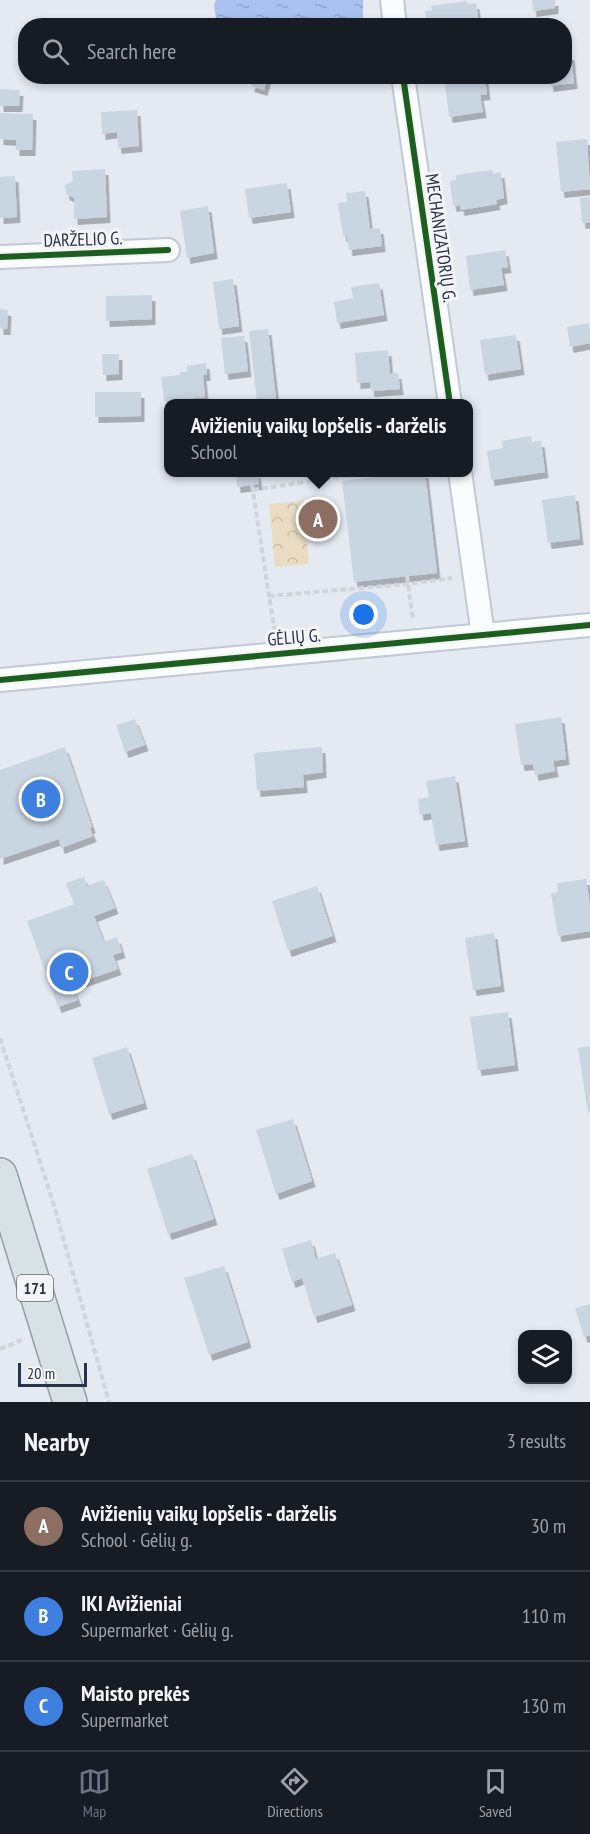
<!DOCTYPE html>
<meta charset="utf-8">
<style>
body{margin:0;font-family:"PT Sans Narrow",sans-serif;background:#20242c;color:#f1f3f6}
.controls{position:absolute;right:18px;bottom:18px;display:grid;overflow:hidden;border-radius:12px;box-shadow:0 3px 9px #0003}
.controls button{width:54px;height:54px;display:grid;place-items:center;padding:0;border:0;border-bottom:2px solid #363941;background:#171b24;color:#f1f3f6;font:30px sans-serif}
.scale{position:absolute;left:18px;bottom:15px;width:69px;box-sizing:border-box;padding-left:6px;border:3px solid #26334f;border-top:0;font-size:16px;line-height:21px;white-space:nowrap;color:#26334f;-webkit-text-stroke:4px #f4f4f4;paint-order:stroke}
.you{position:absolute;left:364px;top:615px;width:21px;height:21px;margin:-15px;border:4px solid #fff;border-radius:50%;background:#1a73e8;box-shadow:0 0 0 9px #1a73e833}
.badge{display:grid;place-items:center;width:39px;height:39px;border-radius:50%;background:#697388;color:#fff;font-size:20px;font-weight:700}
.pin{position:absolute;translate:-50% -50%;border:3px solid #fff;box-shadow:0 2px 6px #0006}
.popup{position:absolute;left:164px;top:399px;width:309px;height:78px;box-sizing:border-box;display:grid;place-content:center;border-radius:12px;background:#171b24;filter:drop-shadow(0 2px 4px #0005);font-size:20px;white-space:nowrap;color:#9ea1a6}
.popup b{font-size:22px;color:#f1f3f6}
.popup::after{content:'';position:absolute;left:50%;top:100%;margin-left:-12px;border:12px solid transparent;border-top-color:#171b24}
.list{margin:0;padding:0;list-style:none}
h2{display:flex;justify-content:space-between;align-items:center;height:78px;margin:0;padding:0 24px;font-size:26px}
h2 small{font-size:20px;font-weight:400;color:#9ea1a6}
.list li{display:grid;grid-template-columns:39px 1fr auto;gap:18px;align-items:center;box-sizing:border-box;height:90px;padding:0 24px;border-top:2px solid #363941}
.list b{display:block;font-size:22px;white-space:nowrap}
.list p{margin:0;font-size:20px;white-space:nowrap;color:#9ea1a6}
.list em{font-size:20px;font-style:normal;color:#9ea1a6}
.icon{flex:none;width:33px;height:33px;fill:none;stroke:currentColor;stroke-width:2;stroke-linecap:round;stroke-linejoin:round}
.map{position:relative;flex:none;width:590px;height:1402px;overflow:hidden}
.search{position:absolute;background:#171b24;box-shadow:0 3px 9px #0003;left:18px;right:18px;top:18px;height:66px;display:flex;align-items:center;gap:15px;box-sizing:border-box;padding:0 21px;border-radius:24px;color:#9ea1a6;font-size:22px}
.sheet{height:348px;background:#171b24}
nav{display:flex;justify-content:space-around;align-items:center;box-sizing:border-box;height:84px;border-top:2px solid #363941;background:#171b24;font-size:16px;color:#9ea1a6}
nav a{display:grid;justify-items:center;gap:3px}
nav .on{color:#697388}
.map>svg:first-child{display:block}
.park{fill:url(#park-crowns)}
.water{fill:url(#water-ripples)}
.building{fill:#cad5e2;filter:url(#shadow)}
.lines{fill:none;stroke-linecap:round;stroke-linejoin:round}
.street-casing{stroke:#c1c8d7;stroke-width:26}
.primary-casing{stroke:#8fa0a7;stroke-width:36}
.path{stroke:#d1d4d8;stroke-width:4;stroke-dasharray:6 3;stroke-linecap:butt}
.street{stroke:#fbfcfd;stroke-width:22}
.primary{stroke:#d8e1e3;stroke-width:33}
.cycleway-casing{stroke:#f4f4f4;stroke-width:10}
.cycleway{stroke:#1b5e20;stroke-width:6}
.labels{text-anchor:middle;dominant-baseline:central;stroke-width:6;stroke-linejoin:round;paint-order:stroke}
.shield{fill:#f4f4f4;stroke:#646d80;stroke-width:1.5}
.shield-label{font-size:16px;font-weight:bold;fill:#26334f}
.street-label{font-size:18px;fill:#26334f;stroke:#f4f4f4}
</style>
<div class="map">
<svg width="590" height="1402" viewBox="0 0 590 1402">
<defs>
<pattern id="park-crowns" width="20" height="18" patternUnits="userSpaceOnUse" patternTransform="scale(1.5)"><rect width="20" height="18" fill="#e9dcc3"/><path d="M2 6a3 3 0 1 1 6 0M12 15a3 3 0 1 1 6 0" fill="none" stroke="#c8bda9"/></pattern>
<pattern id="water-ripples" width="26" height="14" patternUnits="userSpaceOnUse" patternTransform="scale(1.5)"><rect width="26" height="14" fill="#aac0ef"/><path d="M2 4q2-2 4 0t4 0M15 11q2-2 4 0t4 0" fill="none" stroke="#92a5cf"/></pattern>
<filter id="shadow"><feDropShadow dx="3.5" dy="6" stdDeviation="0" flood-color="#0004"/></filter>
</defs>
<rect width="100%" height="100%" fill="#e5e9f1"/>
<!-- park -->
<polygon class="park" points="303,501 309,564 275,567 269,504"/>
<!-- water -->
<polygon class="water" points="216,0 363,0 363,25 217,25 214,5"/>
<!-- building -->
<g class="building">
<polygon points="532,0 555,0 555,8 533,11"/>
<polygon points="467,1 468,4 476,3 479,26 427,26 425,11 432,10 431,6"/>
<polygon points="571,54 574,83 550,86 549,76 564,76 564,55"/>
<polygon points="253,76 268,76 264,90 251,86"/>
<polygon points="485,77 487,94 480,95 483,112 449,117 445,83"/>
<polygon points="0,89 20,90 19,106 0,106"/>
<polygon points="137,110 139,146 118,148 117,132 102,134 101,112"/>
<polygon points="0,113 33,114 32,150 16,150 16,140 0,139"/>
<polygon points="587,139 590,189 561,192 556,142"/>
<polygon points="105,169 107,217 74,219 74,198 66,194 65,185 73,181 72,171"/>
<polygon points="492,170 493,174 501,172 504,198 496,200 497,204 461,210 460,205 453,206 450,181 456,180 456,175"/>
<polygon points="15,176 17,217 0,218 0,177"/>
<polygon points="287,183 291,212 249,218 245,189"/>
<polygon points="365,191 370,229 380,228 382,246 349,250 347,235 343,236 338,203 347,202 346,193"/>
<polygon points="590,197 590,222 582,223 580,198"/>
<polygon points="208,206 214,253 187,258 180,211"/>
<polygon points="505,250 508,267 501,268 504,285 470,290 466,256"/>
<polygon points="233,279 239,326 219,329 213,282"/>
<polygon points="379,283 384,315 337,323 334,302 353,298 351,287"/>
<polygon points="152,295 152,319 106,321 106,296"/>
<polygon points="0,309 8,310 7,329 0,329"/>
<polygon points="589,323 590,343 570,347 567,327"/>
<polygon points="268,329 276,399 257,402 249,331"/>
<polygon points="516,335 521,369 485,375 480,340"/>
<polygon points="244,336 248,371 225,374 221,338"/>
<polygon points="388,350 390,374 398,373 400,389 371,391 370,382 357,383 355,353"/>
<polygon points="102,354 119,354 119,374 103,375"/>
<polygon points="206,363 207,375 203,375 205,397 164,401 161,377 180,375 180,372 187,372 187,366"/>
<polygon points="95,392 141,392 141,416 95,417"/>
<polygon points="531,436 532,442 541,441 545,472 491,480 487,451 503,448 502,441"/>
<polygon points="236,472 257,472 259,484 237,487"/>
<polygon points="418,472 425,472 437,573 354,582 342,481"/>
<polygon points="575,495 580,539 548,543 542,500"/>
<polygon points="561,717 566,759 553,761 555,771 535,775 533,764 521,765 515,724"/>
<polygon points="135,719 145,745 125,752 116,725"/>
<polygon points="65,747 92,827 90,828 93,836 61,848 59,839 0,859 0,770"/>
<polygon points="322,747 323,772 303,775 304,787 257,791 254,753"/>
<polygon points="455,776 465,841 436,845 431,813 420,815 418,799 429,797 426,781"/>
<polygon points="84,877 87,886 104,880 115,908 94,916 104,942 117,937 122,952 113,955 118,969 72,985 78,1000 58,1007 27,921 74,904 66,883"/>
<polygon points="586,879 590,906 590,931 558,936 551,894 558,892 557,883"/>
<polygon points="317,886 333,936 288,951 272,901"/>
<polygon points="494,933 501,986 473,990 465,938"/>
<polygon points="508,1012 515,1065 478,1070 470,1017"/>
<polygon points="590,1046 590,1112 588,1113 578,1048"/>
<polygon points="127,1047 144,1103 109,1114 92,1058"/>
<polygon points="293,1119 312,1181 276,1194 256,1130"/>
<polygon points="192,1154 214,1219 168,1234 147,1169"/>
<polygon points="311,1240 316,1259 335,1253 352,1305 314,1317 302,1278 292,1282 282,1249"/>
<polygon points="224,1266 248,1342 209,1355 184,1278"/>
<polygon points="590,1304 590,1335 584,1337 575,1308"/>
</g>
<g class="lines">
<defs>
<g id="street">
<polyline points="392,0 395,26"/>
<polyline points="403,76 450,404"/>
<polyline points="0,257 168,250"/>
<polyline points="460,472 483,635"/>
<polyline points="0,680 590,625"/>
</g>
<polyline id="primary" points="0,1175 70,1402"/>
</defs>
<!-- street casing -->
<use href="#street" class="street-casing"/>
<!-- primary casing -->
<use href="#primary" class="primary-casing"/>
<!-- path -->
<g class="path">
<polyline points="252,485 269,596"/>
<polyline points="253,490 369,472"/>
<polyline points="407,576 413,620"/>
<polyline points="275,632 269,596 408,584 452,578"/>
<polyline points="0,1038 53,1202 109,1402"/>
<polyline points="0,1349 22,1340"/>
</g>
<!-- street -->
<use href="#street" class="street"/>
<!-- primary -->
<use href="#primary" class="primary"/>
<defs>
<g id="cycleway">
<polyline points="403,76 450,404"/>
<polyline points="0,257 168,250"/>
<polyline points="0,680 590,625"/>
</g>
</defs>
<!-- cycleway casing -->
<use href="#cycleway" class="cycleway-casing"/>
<!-- cycleway -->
<use href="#cycleway" class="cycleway"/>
</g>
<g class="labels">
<!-- shield labels -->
<rect class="shield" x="17" y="1275" width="36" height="26" rx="4.5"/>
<g class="shield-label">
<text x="35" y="1288">171</text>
</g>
<!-- street labels -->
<g class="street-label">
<text transform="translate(441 238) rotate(82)">MECHANIZATORIŲ G.</text>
<text transform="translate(83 239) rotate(-2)">DARŽELIO G.</text>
<text transform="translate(294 637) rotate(-5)">GĖLIŲ G.</text>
</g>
</g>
</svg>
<div class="controls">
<button><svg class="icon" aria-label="layers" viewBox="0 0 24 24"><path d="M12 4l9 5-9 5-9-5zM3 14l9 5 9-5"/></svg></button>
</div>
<div class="scale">20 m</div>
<div class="you"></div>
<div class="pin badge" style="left:318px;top:519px;background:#8d6e63">A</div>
<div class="popup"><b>Avižienių vaikų lopšelis - darželis</b>School</div>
<div class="pin badge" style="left:41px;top:799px;background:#3f7fe0">B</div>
<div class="pin badge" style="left:69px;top:972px;background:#3f7fe0">C</div>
<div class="search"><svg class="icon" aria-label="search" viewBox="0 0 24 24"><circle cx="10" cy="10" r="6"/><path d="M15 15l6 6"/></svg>Search here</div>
</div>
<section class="sheet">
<h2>Nearby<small>3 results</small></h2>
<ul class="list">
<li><span class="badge" style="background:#8d6e63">A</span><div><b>Avižienių vaikų lopšelis - darželis</b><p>School · Gėlių g.</p></div><em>30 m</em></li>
<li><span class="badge" style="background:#3f7fe0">B</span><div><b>IKI Avižieniai</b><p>Supermarket · Gėlių g.</p></div><em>110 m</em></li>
<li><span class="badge" style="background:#3f7fe0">C</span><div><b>Maisto prekės</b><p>Supermarket</p></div><em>130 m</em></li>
</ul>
</section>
<nav>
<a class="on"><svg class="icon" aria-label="map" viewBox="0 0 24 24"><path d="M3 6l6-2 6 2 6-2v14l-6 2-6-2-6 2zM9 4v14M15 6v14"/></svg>Map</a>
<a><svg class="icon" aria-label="directions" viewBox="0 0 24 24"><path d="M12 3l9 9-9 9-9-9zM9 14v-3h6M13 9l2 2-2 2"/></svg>Directions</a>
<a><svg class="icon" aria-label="saved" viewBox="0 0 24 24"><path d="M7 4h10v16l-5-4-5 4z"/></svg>Saved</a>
</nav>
